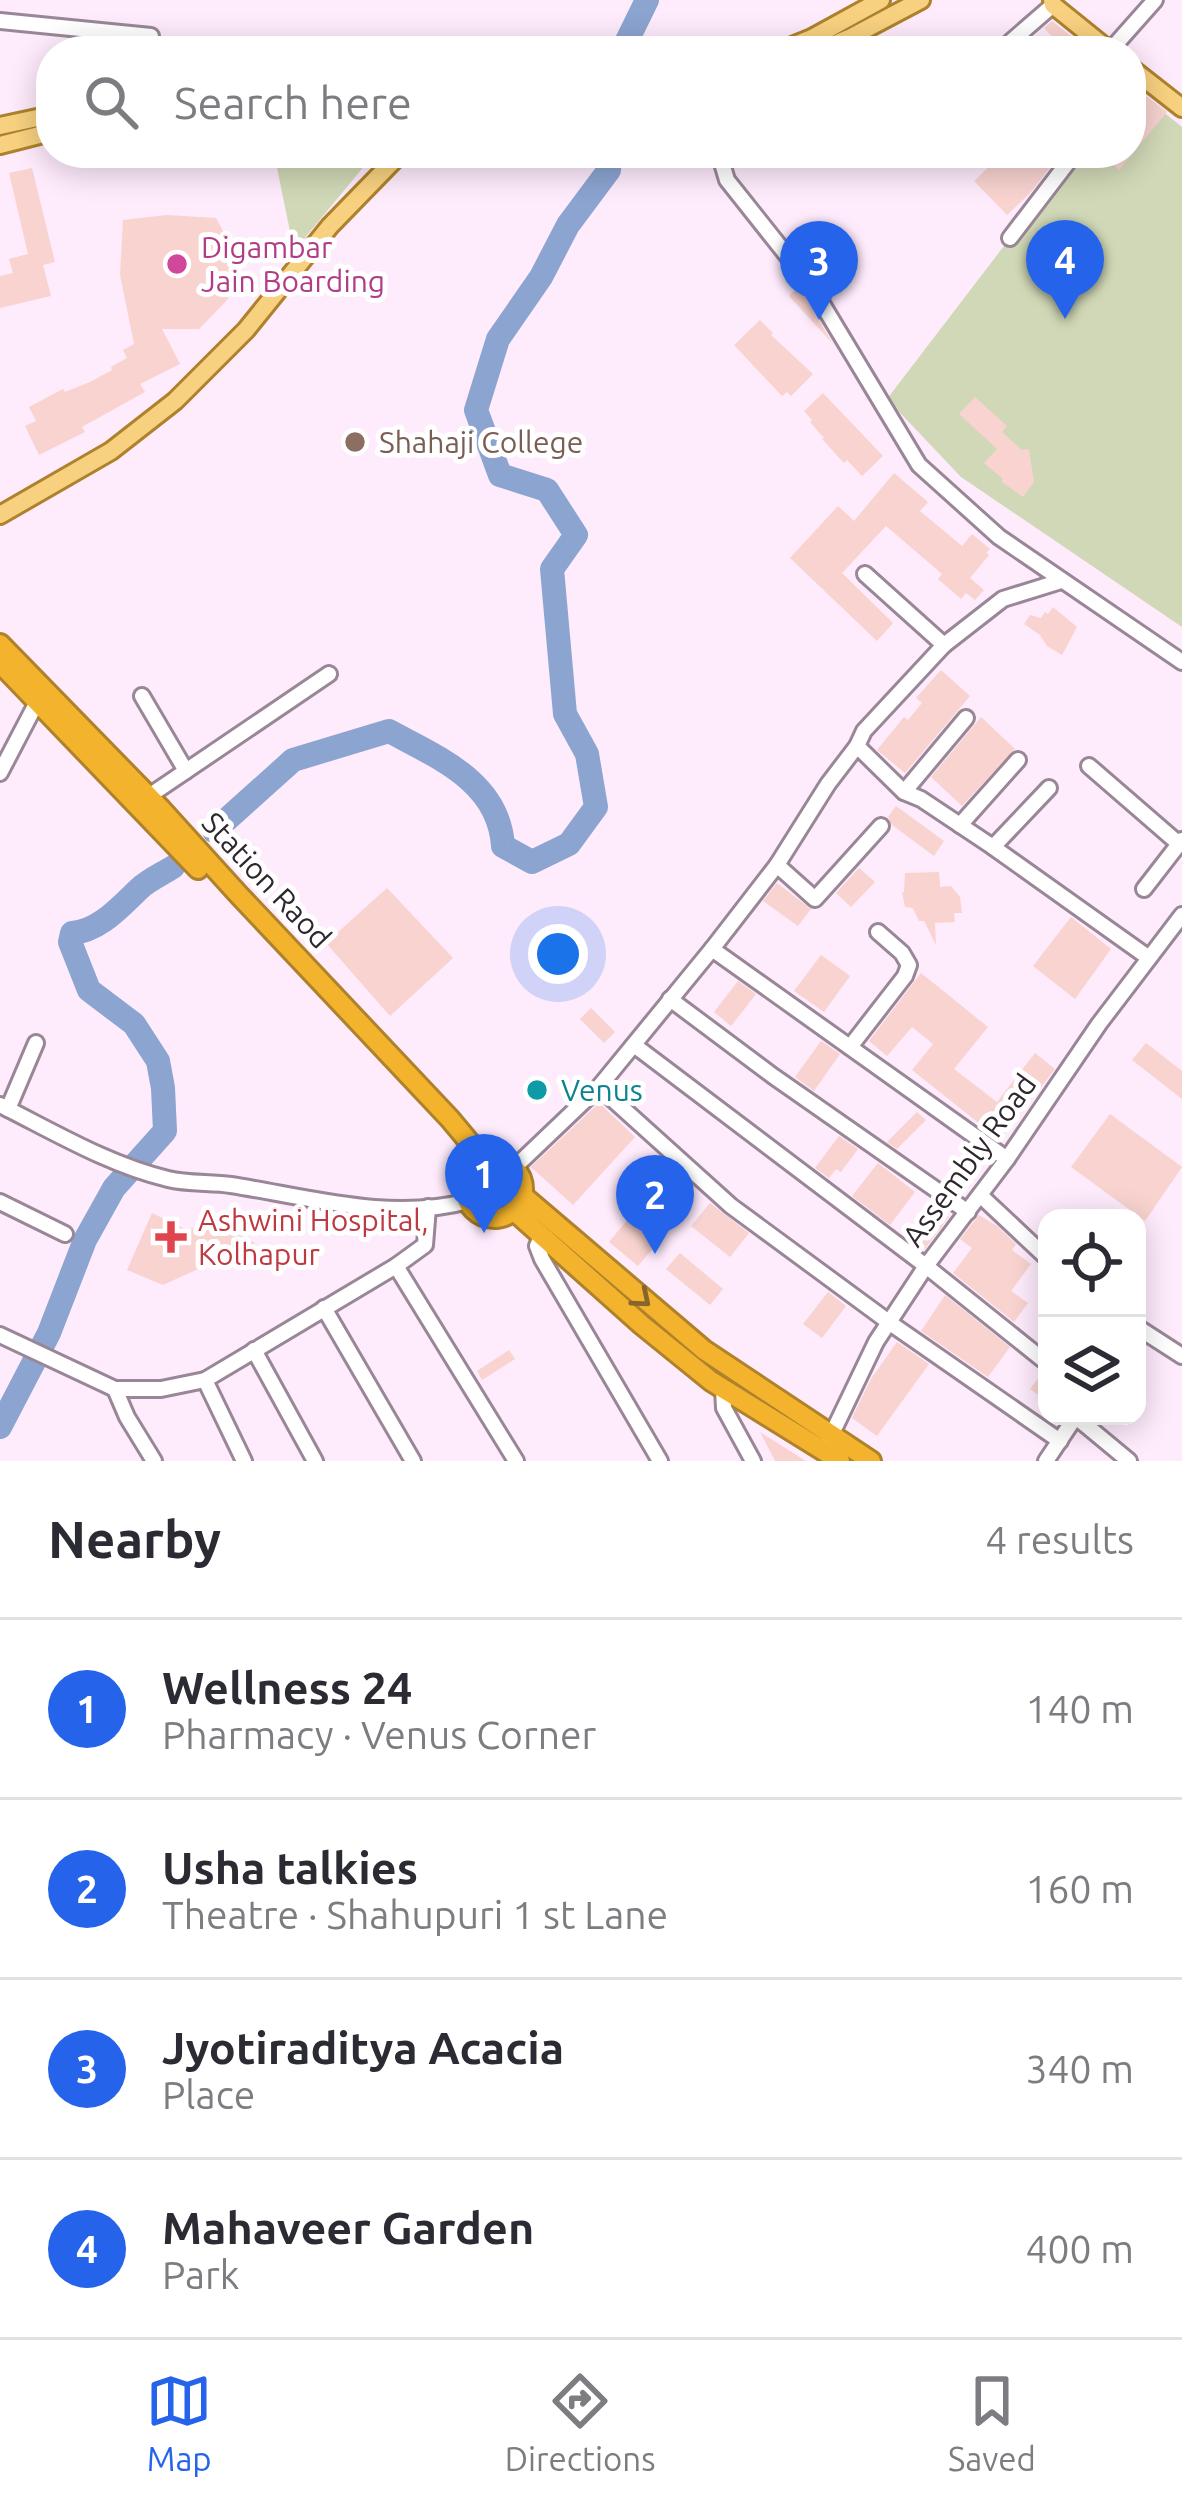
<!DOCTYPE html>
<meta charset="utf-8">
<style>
body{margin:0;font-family:Ubuntu,sans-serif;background:#f2f2f3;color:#2b2b33}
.controls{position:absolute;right:36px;bottom:36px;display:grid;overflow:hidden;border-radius:24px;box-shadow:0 6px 30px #0003}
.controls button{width:108px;height:108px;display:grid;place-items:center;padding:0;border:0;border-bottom:3px solid #e1e1e2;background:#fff;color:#2b2b33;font:60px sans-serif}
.you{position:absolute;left:558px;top:954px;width:42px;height:42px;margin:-30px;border:9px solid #fff;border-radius:50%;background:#1a73e8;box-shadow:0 0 0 18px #1a73e833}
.badge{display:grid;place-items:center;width:78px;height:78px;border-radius:50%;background:#2563eb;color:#fff;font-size:39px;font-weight:700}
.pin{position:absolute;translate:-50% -99px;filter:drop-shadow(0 3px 6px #0008)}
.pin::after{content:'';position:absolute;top:63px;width:42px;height:36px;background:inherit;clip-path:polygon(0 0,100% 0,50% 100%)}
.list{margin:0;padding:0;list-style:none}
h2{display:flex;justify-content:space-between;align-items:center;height:156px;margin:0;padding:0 48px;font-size:51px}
h2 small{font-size:39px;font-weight:400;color:#7c7c81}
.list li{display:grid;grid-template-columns:78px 1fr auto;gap:36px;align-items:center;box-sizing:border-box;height:180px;padding:0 48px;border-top:3px solid #e1e1e2}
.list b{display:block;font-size:45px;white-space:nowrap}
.list p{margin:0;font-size:39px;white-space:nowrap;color:#7c7c81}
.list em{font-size:39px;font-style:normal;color:#7c7c81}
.icon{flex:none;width:66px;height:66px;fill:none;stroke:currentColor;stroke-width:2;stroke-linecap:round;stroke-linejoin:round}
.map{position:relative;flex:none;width:1182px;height:1461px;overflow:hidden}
.search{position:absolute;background:#fff;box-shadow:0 6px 30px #0003;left:36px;right:36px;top:36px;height:132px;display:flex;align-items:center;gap:30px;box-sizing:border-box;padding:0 42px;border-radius:48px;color:#7c7c81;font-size:45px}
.sheet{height:876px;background:#fff}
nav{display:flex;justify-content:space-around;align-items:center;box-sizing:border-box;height:168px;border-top:3px solid #e1e1e2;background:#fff;font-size:33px;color:#7c7c81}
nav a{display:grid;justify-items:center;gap:6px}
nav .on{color:#2563eb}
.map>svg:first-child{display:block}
.green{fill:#d0d8b7}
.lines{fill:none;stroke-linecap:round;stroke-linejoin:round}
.river{stroke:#8ba4d0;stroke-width:24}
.building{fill:#f8d3d0}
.minor-casing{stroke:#998797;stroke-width:20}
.major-casing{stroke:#ae822c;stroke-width:22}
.highway-casing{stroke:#ae822c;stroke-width:24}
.minor{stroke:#fff;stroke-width:14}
.major{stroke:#f8d180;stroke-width:16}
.highway{stroke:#f3b32c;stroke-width:18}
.oneway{stroke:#87652d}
.hotel-dot{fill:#d1479c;stroke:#fff;stroke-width:4.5}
.education-dot{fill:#8d6e63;stroke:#fff;stroke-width:4.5}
.culture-dot{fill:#0f9aa8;stroke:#fff;stroke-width:4.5}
.health-dot{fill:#e0444e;stroke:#fff;stroke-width:4.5}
.labels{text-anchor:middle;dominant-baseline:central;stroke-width:10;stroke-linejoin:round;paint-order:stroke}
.hotel-label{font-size:30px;fill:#b23c85;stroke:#fff;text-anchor:start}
.education-label{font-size:30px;fill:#785e54;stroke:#fff;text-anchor:start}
.street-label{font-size:30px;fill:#2e262d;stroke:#fff}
.culture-label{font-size:30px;fill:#0d838f;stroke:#fff;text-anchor:start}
.health-label{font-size:30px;fill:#be3a42;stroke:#fff;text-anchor:start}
</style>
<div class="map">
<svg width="1182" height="1461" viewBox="0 0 1182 1461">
<rect width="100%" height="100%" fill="#feebfc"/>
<!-- green -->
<g class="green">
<polygon points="1131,86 1182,127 1182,627 961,477 887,399 1075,153 1131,153"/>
<polygon points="274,153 375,153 294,251"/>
</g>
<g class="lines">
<!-- river -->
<g class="river">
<polyline points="622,51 647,0"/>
<path d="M 214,831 L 293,760 L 389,731 C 439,758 499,782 503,846 L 532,862 L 569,844 L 596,807 L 587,754 L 565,714 L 552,569 L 576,535 L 547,490 L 500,475 L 476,410 L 498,339 L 541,277 L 568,225 L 609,170 L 610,153"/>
<path d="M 0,1427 L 49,1333 L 85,1240 L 114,1188 L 165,1131 L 163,1088 L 158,1061 L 134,1024 L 89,990 L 70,942 L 72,933 C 99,931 119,908 139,889 C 148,880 162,874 173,867"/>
</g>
</g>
<!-- building -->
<g class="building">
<polygon points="1052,21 1082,45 1076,51 1066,51 1044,28"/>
<polygon points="1146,96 1167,112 1119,170 1099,153 1131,153 1131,113"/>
<polygon points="1003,153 1039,153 1051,166 1030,193 1007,215 974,181"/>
<polygon points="32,168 55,262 43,265 51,296 0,308 0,276 13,273 9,259 28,254 9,173"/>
<polygon points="167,215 216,218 235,253 228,299 199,329 162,329 180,364 140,384 145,392 82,427 85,432 39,455 25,426 36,421 29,407 63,389 65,392 90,382 112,370 111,367 127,358 123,350 134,344 120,275 123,220"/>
<polygon points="798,287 803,293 833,344 789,296"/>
<polygon points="760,320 773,333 771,335 813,374 791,396 787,392 782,396 734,345"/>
<polygon points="823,393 883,456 862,476 847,460 844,463 822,439 824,438 810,422 812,420 804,411"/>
<polygon points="975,397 1007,426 1002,432 1022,450 1029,449 1034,482 1023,497 1002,482 1002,478 984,463 997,449 959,414"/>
<polygon points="894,473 928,502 920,511 962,546 972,534 990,549 986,553 989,555 970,578 984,590 975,600 966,593 961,599 938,579 942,574 886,526 842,573 893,623 877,641 790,558 838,506 854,521"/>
<polygon points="1053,607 1077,627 1062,655 1047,646 1040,635 1024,624 1030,615 1041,618 1045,612 1048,614"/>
<polygon points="941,670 970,696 905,773 877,750 904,717 908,720 922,703 916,698"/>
<polygon points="981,717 1015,749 962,806 931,777"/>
<polygon points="896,806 944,841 934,856 892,825 888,817"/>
<polygon points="859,868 875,882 851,907 836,893"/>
<polygon points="939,872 940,887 951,886 960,897 962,913 954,913 955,922 935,923 936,945 924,921 919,921 913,908 905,907 902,892 904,892 905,873"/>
<polygon points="777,883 811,909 798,926 763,901"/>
<polygon points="387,888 453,958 390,1016 326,943"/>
<polygon points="1071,917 1111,949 1075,999 1033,966"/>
<polygon points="821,955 850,976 824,1012 794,991"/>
<polygon points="921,973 988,1027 954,1069 997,1102 1035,1053 1055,1069 1000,1140 912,1070 933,1044 912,1027 887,1056 869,1041"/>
<polygon points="738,981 756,994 731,1026 714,1012"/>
<polygon points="591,1008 615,1032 604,1043 580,1019"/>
<polygon points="821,1041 840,1054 814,1091 795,1077"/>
<polygon points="1146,1043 1182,1071 1182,1099 1132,1060"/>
<polygon points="599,1103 635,1137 573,1205 531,1167"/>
<polygon points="917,1112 926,1120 897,1149 887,1142"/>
<polygon points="1110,1114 1182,1167 1145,1221 1071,1167"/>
<polygon points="839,1136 858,1149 841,1172 836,1169 829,1178 815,1168"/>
<polygon points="878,1163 915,1192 890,1225 852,1196"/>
<polygon points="669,1170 692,1190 655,1235 660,1240 638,1266 609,1242"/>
<polygon points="710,1203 749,1233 730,1257 691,1226"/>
<polygon points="936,1208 949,1217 924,1250 912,1242"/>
<polygon points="152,1213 185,1229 222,1226 255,1243 163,1285 127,1270"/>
<polygon points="979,1215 997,1226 1016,1244 1012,1250 1031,1264 1011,1291 1028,1303 1014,1322 953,1273 972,1248 960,1239"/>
<polygon points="680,1253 723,1289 710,1305 666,1269"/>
<polygon points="828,1292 846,1306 822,1338 803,1324"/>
<polygon points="945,1295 1010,1347 988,1377 921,1331"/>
<polygon points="897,1342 929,1364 877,1436 852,1418 871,1379"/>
<polygon points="509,1350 515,1359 482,1380 477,1371"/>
<polygon points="1042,1373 1047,1374 1047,1402 1030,1389"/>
<polygon points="760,1432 806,1461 775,1461"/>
</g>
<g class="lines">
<defs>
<g id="minor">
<polyline points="0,21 151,36 152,51"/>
<polyline points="1116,44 1155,0"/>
<polyline points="1000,51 1053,5"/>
<polyline points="719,153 727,180 812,287 919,465 999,537 1182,662"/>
<polyline points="1010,238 1075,153"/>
<polyline points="865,574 944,645"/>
<polyline points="1061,581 1003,599 944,645 864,731 857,746 904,792 921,799 993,847 1149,958"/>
<polyline points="142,696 186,771"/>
<polyline points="1089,766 1179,844"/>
<polyline points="0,773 37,702"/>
<polyline points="904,792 966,718"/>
<polyline points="149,796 329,674"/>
<polyline points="960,825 1018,760"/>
<polyline points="993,847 1049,788"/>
<polyline points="777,865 828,784 857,746"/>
<polyline points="1144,889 1182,840"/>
<polyline points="712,949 777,865 815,899 881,826"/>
<polyline points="670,999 773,1076 968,1212"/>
<polyline points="634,1045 926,1266 1047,1363"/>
<polyline points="850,1047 905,976 909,965 902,953 878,932"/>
<polyline points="599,1087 731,1206 890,1323 1060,1441"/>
<path d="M 0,1105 C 54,1132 109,1165 168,1179 C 188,1184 211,1182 231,1185 C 308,1197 391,1222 468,1201"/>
<polyline points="8,1109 36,1043"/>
<polyline points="514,1168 599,1087 712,949 1007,1159"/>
<polyline points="980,1195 1047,1258"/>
<polyline points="0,1202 65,1234"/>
<polyline points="542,1235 537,1246 542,1259 660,1461"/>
<polyline points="396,1266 516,1461"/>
<polyline points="324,1308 413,1461"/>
<polyline points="1137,1327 1182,1356"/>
<polyline points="0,1335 115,1389 161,1389 205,1380 396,1266 425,1245 428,1207"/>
<polyline points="254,1350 315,1461"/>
<polyline points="205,1380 244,1461"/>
<polyline points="115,1389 127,1417 154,1461"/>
<polyline points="723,1389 724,1408 753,1461"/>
<polyline points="1076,1417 1129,1461"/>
<polyline points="828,1442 876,1342 926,1266 1007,1159 1099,1024 1182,915"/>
<polyline points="1046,1461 1076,1416"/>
</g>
<g id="major">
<polyline points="1052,0 1053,5 1110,51"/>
<polyline points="780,51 812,38 881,0"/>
<polyline points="818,51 851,37 921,0"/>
<polyline points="1131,68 1182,108"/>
<polyline points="0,126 51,115"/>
<polyline points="0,145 51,132"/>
<polyline points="0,515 111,451 175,401 246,330 330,226 401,153"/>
</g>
<g id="highway">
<polyline points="0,644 161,809 238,894 450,1119 485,1161"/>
<polyline points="0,663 198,869"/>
<circle cx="494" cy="1189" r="29"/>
<polyline points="522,1195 704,1350 871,1461"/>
<polyline points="513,1210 642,1325 711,1381 840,1461"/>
</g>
</defs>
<!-- minor casing -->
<use href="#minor" class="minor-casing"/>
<!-- major casing -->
<use href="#major" class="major-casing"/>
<!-- highway casing -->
<use href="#highway" class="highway-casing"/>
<!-- minor -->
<use href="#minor" class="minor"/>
<!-- major -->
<use href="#major" class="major"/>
<!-- highway -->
<use href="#highway" class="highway"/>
</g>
<!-- one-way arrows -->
<defs><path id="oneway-chevron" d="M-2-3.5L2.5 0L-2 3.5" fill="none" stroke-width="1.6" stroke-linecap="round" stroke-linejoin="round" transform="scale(3)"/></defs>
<use class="oneway" href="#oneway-chevron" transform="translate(642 1299) rotate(40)"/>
<!-- markers -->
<circle class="hotel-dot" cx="177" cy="264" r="12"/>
<circle class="education-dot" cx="355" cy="442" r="12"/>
<circle class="culture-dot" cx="537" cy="1090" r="12"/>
<path class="health-dot" d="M165 1219h12v12h12v12h-12v12h-12v-12h-12v-12h12z"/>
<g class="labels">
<!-- hotel labels -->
<g class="hotel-label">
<text x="201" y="247">Digambar<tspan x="201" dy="34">Jain Boarding</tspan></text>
</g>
<!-- education labels -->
<g class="education-label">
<text x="379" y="442">Shahaji College</text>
</g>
<!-- street labels -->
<g class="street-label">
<text transform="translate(267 880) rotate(47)">Station Raod</text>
<text transform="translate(969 1160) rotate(-54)">Assembly Road</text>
</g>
<!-- culture labels -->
<g class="culture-label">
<text x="561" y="1090">Venus</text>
</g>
<!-- health labels -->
<g class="health-label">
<text x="198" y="1220">Ashwini Hospital,<tspan x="198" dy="34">Kolhapur</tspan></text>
</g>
</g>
</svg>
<div class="controls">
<button><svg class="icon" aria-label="locate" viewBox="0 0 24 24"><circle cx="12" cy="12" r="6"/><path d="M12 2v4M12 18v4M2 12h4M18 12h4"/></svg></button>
<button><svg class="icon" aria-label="layers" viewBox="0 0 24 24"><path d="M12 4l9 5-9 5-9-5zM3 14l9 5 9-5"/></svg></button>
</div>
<div class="you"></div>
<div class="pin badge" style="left:484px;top:1233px">1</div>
<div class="pin badge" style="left:655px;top:1254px">2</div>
<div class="pin badge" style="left:819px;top:320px">3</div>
<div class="pin badge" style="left:1065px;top:319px">4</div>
<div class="search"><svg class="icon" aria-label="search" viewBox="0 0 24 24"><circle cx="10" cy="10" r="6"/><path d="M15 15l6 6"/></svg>Search here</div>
</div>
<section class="sheet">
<h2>Nearby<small>4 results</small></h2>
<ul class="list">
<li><span class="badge">1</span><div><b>Wellness 24</b><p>Pharmacy · Venus Corner</p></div><em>140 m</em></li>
<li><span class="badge">2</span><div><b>Usha talkies</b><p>Theatre · Shahupuri 1 st Lane</p></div><em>160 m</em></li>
<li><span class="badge">3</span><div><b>Jyotiraditya Acacia</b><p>Place</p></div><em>340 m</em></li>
<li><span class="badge">4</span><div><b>Mahaveer Garden</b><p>Park</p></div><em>400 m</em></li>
</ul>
</section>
<nav>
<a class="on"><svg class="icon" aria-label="map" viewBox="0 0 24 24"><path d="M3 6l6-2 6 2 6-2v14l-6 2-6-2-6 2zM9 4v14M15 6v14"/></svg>Map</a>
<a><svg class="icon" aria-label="directions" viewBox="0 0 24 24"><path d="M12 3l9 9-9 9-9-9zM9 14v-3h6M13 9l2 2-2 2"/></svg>Directions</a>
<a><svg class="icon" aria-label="saved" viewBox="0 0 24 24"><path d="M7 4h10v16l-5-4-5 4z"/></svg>Saved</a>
</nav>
